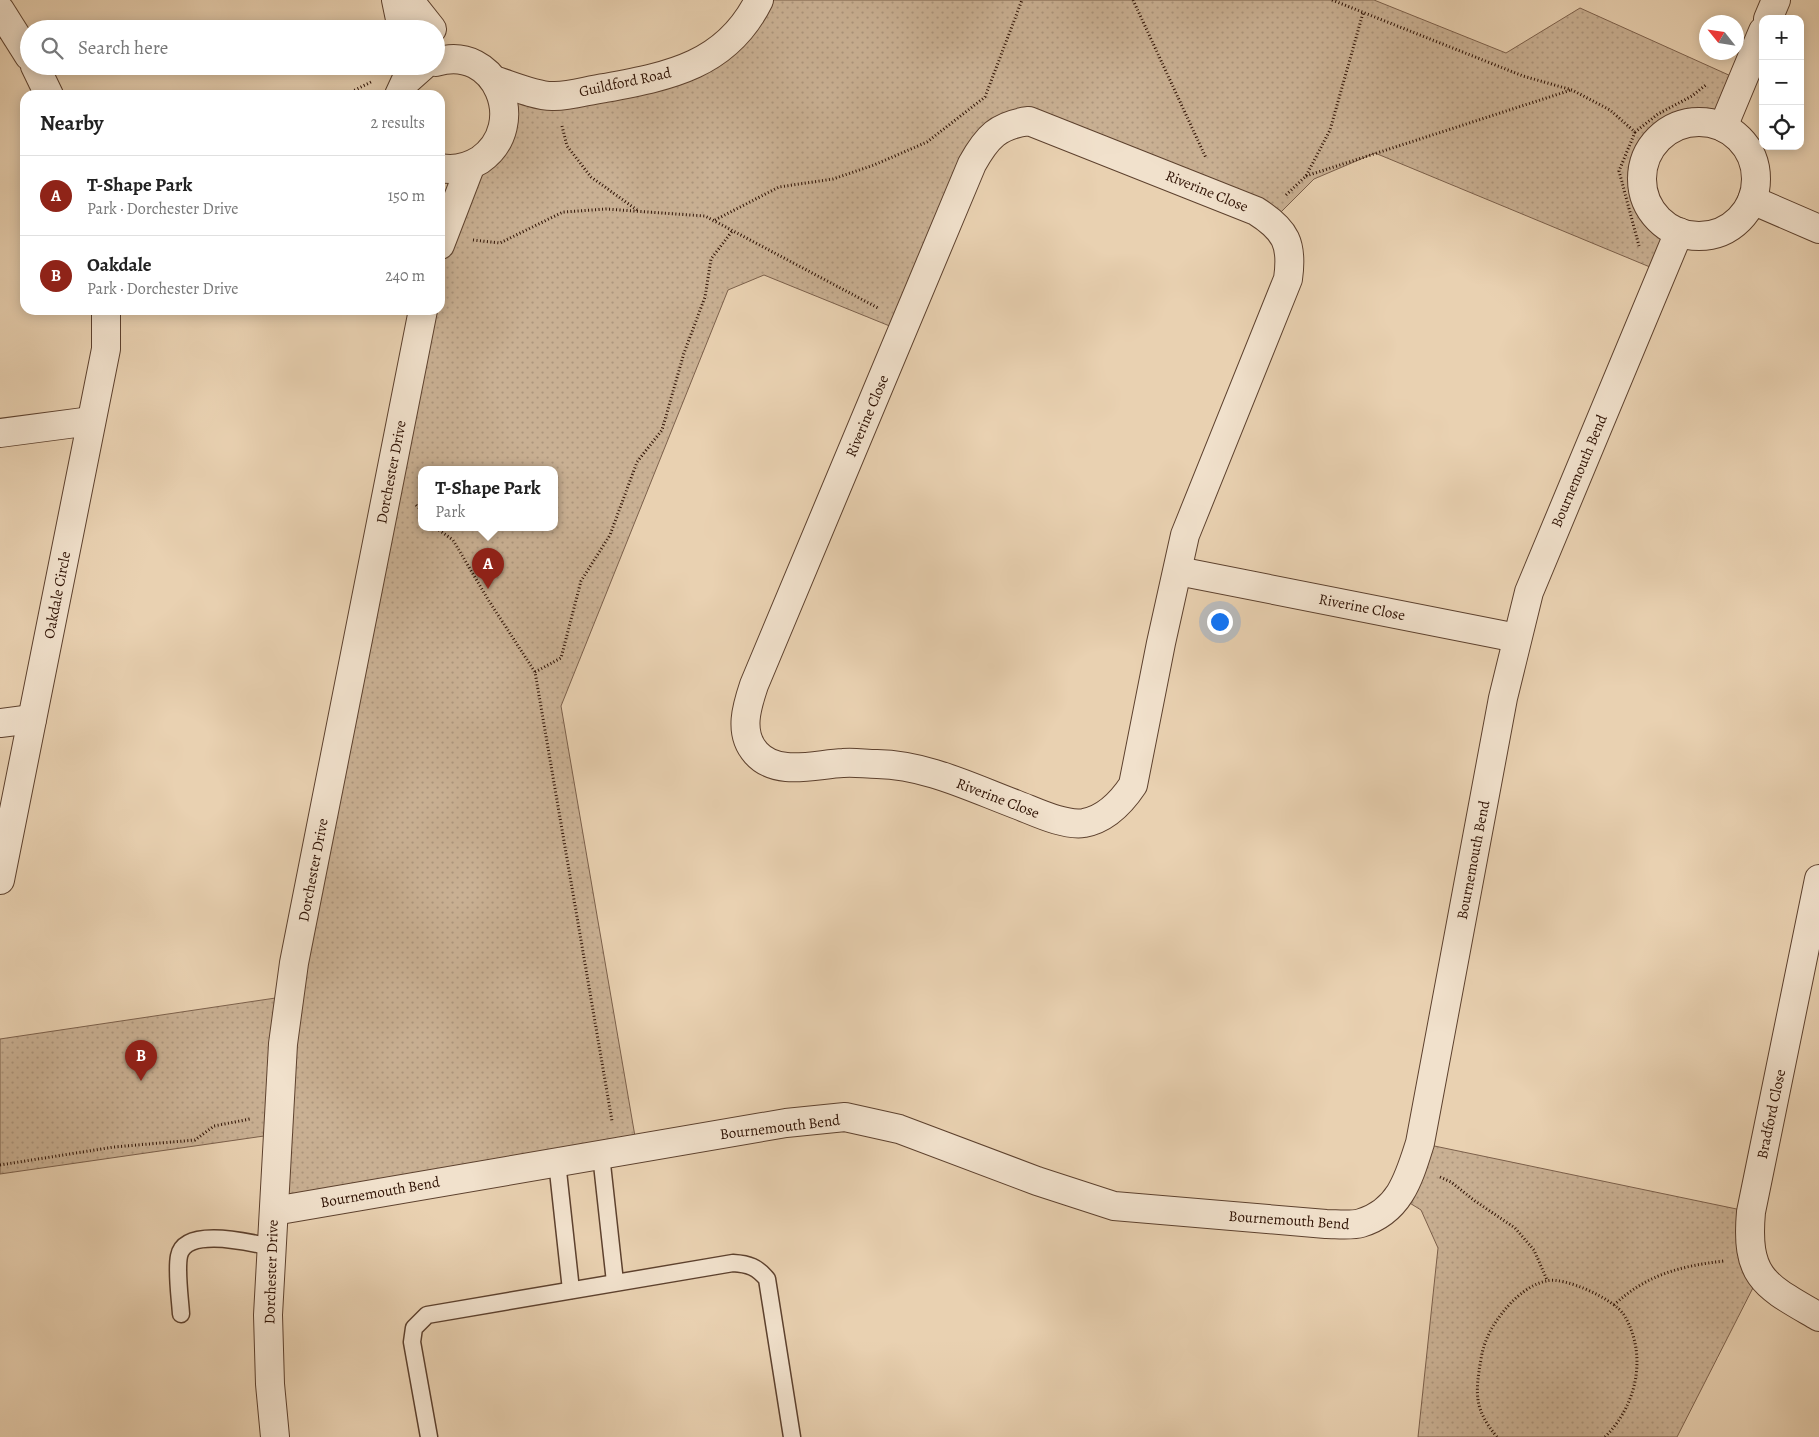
<!DOCTYPE html>
<meta charset="utf-8">
<style>
body{margin:0;font-family:Alegreya,serif;background:#f2f2f2;color:#222}
.controls{position:absolute;right:15px;top:15px;display:grid;overflow:hidden;border-radius:10px;box-shadow:0 2px 12px #0003}
.controls button{width:45px;height:45px;display:grid;place-items:center;padding:0;border:0;border-bottom:1px solid #e0e0e0;background:#fff;color:#222;font:25px sans-serif}
.compass{position:absolute;left:1699px;top:15px;width:45px;height:45px;border-radius:50%;background:#fff;box-shadow:0 2px 12px #0003;rotate:300deg}
.you{position:absolute;left:1219px;top:621px;width:18px;height:18px;margin:-12px;border:4px solid #fff;border-radius:50%;background:#1a73e8;box-shadow:0 0 0 8px #1a73e833}
.badge{display:grid;place-items:center;width:32px;height:32px;border-radius:50%;background:#8f2418;color:#fff;font-size:16px;font-weight:700}
.pin{position:absolute;translate:-50% -41px;filter:drop-shadow(0 1px 2px #0008)}
.pin::after{content:'';position:absolute;top:26px;width:18px;height:15px;background:inherit;clip-path:polygon(0 0,100% 0,50% 100%)}
.popup{position:absolute;left:418px;top:466px;width:140px;height:65px;box-sizing:border-box;display:grid;place-content:center;border-radius:10px;background:#fff;filter:drop-shadow(0 1px 4px #0005);font-size:16px;white-space:nowrap;color:#767676}
.popup b{font-size:19px;color:#222}
.popup::after{content:'';position:absolute;left:50%;top:100%;margin-left:-10px;border:10px solid transparent;border-top-color:#fff}
.list{margin:0;padding:0;list-style:none}
h2{display:flex;justify-content:space-between;align-items:center;height:65px;margin:0;padding:0 20px;font-size:21px}
h2 small{font-size:16px;font-weight:400;color:#767676}
.list li{display:grid;grid-template-columns:32px 1fr auto;gap:15px;align-items:center;box-sizing:border-box;height:80px;padding:0 20px;border-top:1px solid #e0e0e0}
.list b{display:block;font-size:19px;white-space:nowrap}
.list p{margin:0;font-size:16px;white-space:nowrap;color:#767676}
.list em{font-size:16px;font-style:normal;color:#767676}
.icon{flex:none;width:28px;height:28px;fill:none;stroke:currentColor;stroke-width:2;stroke-linecap:round;stroke-linejoin:round}
.map{position:relative;flex:none;width:1819px;height:1437px;overflow:hidden}
.search{position:absolute;background:#fff;box-shadow:0 2px 12px #0003;left:20px;top:20px;width:425px;height:55px;display:flex;align-items:center;gap:12px;box-sizing:border-box;padding:0 18px;border-radius:28px;color:#767676;font-size:19px}
.panel{position:absolute;background:#fff;box-shadow:0 2px 12px #0003;left:20px;top:90px;width:425px;height:225px;border-radius:15px}
.map>svg:first-child{display:block}
.grass{fill:url(#grass-dots);stroke:#7c604b;fill-rule:evenodd}
.lines{fill:none;stroke-linecap:round;stroke-linejoin:round}
.service-casing{stroke:#5d412e;stroke-width:19}
.minor-casing{stroke:#5d412e;stroke-width:30}
.path{stroke:#2e1103;stroke-width:3;stroke-dasharray:1 2.5;stroke-linecap:butt}
.service{stroke:#f1e1cc;stroke-width:16}
.minor{stroke:#f1e1cc;stroke-width:28}
.labels{text-anchor:middle;dominant-baseline:central;stroke-width:4;stroke-linejoin:round;paint-order:stroke}
.street-label{font-size:15px;fill:#2e1103;stroke:#f1e1cc}
</style>
<div class="map">
<svg width="1819" height="1437" viewBox="0 0 1819 1437">
<defs>
<pattern id="grass-dots" width="8" height="8" patternUnits="userSpaceOnUse" patternTransform="scale(1.25)"><rect width="8" height="8" fill="#c9b093"/><path d="M2 2h.1M6 6h.1" fill="none" stroke="#ad967d" stroke-width="1.8" stroke-linecap="round"/></pattern>
</defs>
<rect width="100%" height="100%" fill="#e9d1b1"/>
<filter id="stains"><feTurbulence type="fractalNoise" baseFrequency=".004" numOctaves="4"/><feColorMatrix values="0 0 0 0 .2 0 0 0 0 .09 0 0 0 0 .02 0 0 0 .5 -.17"/></filter>
<radialGradient id="worn" r=".72"><stop offset=".6" stop-color="#630" stop-opacity="0"/><stop offset="1" stop-color="#630" stop-opacity=".3"/></radialGradient>
<!-- grass -->
<g class="grass">
<path d="M 759,0 L 1374,0 L 1506,53 L 1580,8 L 1742,81 L 1723,127 C 1715,125 1705,122 1697,122 C 1652,120 1631,177 1652,211 C 1659,221 1669,226 1679,232 L 1662,272 L 1375,153 L 1314,179 L 1272,221 L 1046,126 L 996,131 L 902,331 L 764,275 L 728,290 L 561,706 L 637,1148 L 274,1211 L 278,1134 L 0,1174 L 0,1039 L 289,996 L 423,310 L 440,310 L 440,245 L 470,167 L 503,97 L 692,66 ZM 422,470 L 554,470 L 554,528 L 422,528 Z"/>
<polygon points="1420,1143 1751,1212 1759,1276 1677,1437 1418,1437 1438,1248 1421,1210 1400,1197"/>
</g>
<g class="lines">
<defs>
<g id="service">
<polyline points="601,1155 615,1282"/>
<polyline points="557,1162 571,1290"/>
<path d="M 181,1314 C 180,1298 176,1271 179,1256 C 185,1226 251,1243 272,1247"/>
<path d="M 429,1437 L 412,1342 L 414,1328 L 427,1315 L 733,1263 C 749,1264 757,1267 767,1279 L 792,1437"/>
</g>
<g id="minor">
<polyline points="396,0 402,29"/>
<polyline points="409,0 432,29"/>
<polyline points="0,10 29,56"/>
<polyline points="1768,19 1776,0"/>
<path d="M 436,62 C 496,43 530,125 480,160 C 467,168 455,171 440,168"/>
<polyline points="35,66 49,95"/>
<path d="M 494,80 C 510,85 536,96 552,96 C 569,97 588,90 605,88 C 670,76 727,65 759,0"/>
<polyline points="399,95 405,82 423,66"/>
<path d="M 1029,121 L 1256,211 C 1286,230 1293,244 1288,279 L 1185,535 L 1161,643 L 1133,785 C 1121,803 1106,819 1084,823 C 1063,826 1034,811 1015,804 C 970,787 926,765 877,764 C 866,764 855,762 843,763 C 816,764 777,777 756,753 C 738,733 747,706 754,685 L 972,164 C 987,137 998,125 1029,121 Z"/>
<circle cx="1699" cy="179" r="57"/>
<polyline points="1723,127 1763,31"/>
<polyline points="1752,200 1819,229"/>
<polyline points="440,245 470,167"/>
<polyline points="0,433 91,421"/>
<polyline points="1178,571 1517,638"/>
<polyline points="0,723 32,719"/>
<path d="M 1819,879 L 1751,1212 C 1745,1279 1766,1286 1819,1317"/>
<polyline points="0,880 106,349 106,310"/>
<path d="M 274,1211 L 786,1123 L 845,1117 L 899,1129 L 1037,1181 L 1114,1206 L 1326,1224 C 1336,1224 1351,1226 1361,1223 C 1400,1211 1409,1178 1420,1143 L 1503,698 L 1529,592 L 1679,232"/>
<polyline points="275,1437 270,1384 268,1315 283,1044 294,963 423,310"/>
</g>
</defs>
<!-- service casing -->
<use href="#service" class="service-casing"/>
<!-- minor casing -->
<use href="#minor" class="minor-casing"/>
<!-- path -->
<g class="path">
<polyline points="1133,0 1206,158"/>
<polyline points="1332,0 1523,76 1572,90 1610,110 1635,132 1658,114 1692,96 1707,84"/>
<polyline points="345,95 371,82"/>
<polyline points="562,126 567,146 591,177 637,210"/>
<polyline points="1635,132 1619,171 1639,246"/>
<polyline points="1306,176 1571,90"/>
<polyline points="1286,195 1306,176 1330,130 1363,13"/>
<polyline points="715,220 779,187 833,179 874,165 927,142 985,97 1022,0"/>
<polyline points="473,240 500,243 563,212 607,209 705,216 878,308"/>
<polyline points="416,505 422,511"/>
<polyline points="436,528 453,540 489,601 535,672 612,1121"/>
<polyline points="535,672 561,658 581,581 610,535 637,462 662,430 684,353 705,297 711,259 733,230"/>
<polyline points="0,1165 114,1147 195,1140 214,1126 250,1119"/>
<polyline points="1440,1177 1451,1182 1475,1201 1515,1228 1534,1250 1547,1280"/>
<path d="M 1614,1305 C 1646,1275 1680,1266 1724,1261"/>
<path d="M 1497,1437 C 1474,1409 1475,1394 1481,1359 C 1484,1340 1492,1326 1503,1312 C 1514,1298 1529,1285 1546,1281 C 1564,1276 1614,1299 1624,1315 C 1648,1355 1637,1405 1605,1437"/>
</g>
<!-- service -->
<use href="#service" class="service"/>
<!-- minor -->
<use href="#minor" class="minor"/>
</g>
<g class="labels">
<!-- street labels -->
<g class="street-label">
<text transform="translate(625 82) rotate(-12)">Guildford Road</text>
<text transform="translate(1207 191) rotate(22)">Riverine Close</text>
<text transform="translate(867 416) rotate(-67)">Riverine Close</text>
<text transform="translate(1579 471) rotate(-67)">Bournemouth Bend</text>
<text transform="translate(391 472) rotate(-79)">Dorchester Drive</text>
<text transform="translate(57 595) rotate(-79)">Oakdale Circle</text>
<text transform="translate(1362 607) rotate(11)">Riverine Close</text>
<text transform="translate(998 798) rotate(21)">Riverine Close</text>
<text transform="translate(1473 860) rotate(-79)">Bournemouth Bend</text>
<text transform="translate(313 870) rotate(-79)">Dorchester Drive</text>
<text transform="translate(1771 1114) rotate(-78)">Bradford Close</text>
<text transform="translate(780 1127) rotate(-7)">Bournemouth Bend</text>
<text transform="translate(380 1192) rotate(-10)">Bournemouth Bend</text>
<text transform="translate(1289 1220) rotate(4)">Bournemouth Bend</text>
<text transform="translate(271 1272) rotate(-88)">Dorchester Drive</text>
</g>
</g>
<rect width="100%" height="100%" filter="url(#stains)"/>
<rect width="100%" height="100%" fill="url(#worn)"/>
</svg>
<div class="controls">
<button>+</button>
<button>−</button>
<button><svg class="icon" aria-label="locate" viewBox="0 0 24 24"><circle cx="12" cy="12" r="6"/><path d="M12 2v4M12 18v4M2 12h4M18 12h4"/></svg></button>
</div>
<svg class="compass" viewBox="-18 -18 36 36"><path d="M0-13l5 13h-10z" fill="#e53935"/><path d="M0 13l5-13h-10z" fill="#767676"/></svg>
<div class="you"></div>
<div class="pin badge" style="left:488px;top:589px">A</div>
<div class="popup"><b>T-Shape Park</b>Park</div>
<div class="pin badge" style="left:141px;top:1081px">B</div>
<div class="search"><svg class="icon" aria-label="search" viewBox="0 0 24 24"><circle cx="10" cy="10" r="6"/><path d="M15 15l6 6"/></svg>Search here</div>
<section class="panel">
<h2>Nearby<small>2 results</small></h2>
<ul class="list">
<li><span class="badge">A</span><div><b>T-Shape Park</b><p>Park · Dorchester Drive</p></div><em>150 m</em></li>
<li><span class="badge">B</span><div><b>Oakdale</b><p>Park · Dorchester Drive</p></div><em>240 m</em></li>
</ul>
</section>
</div>
